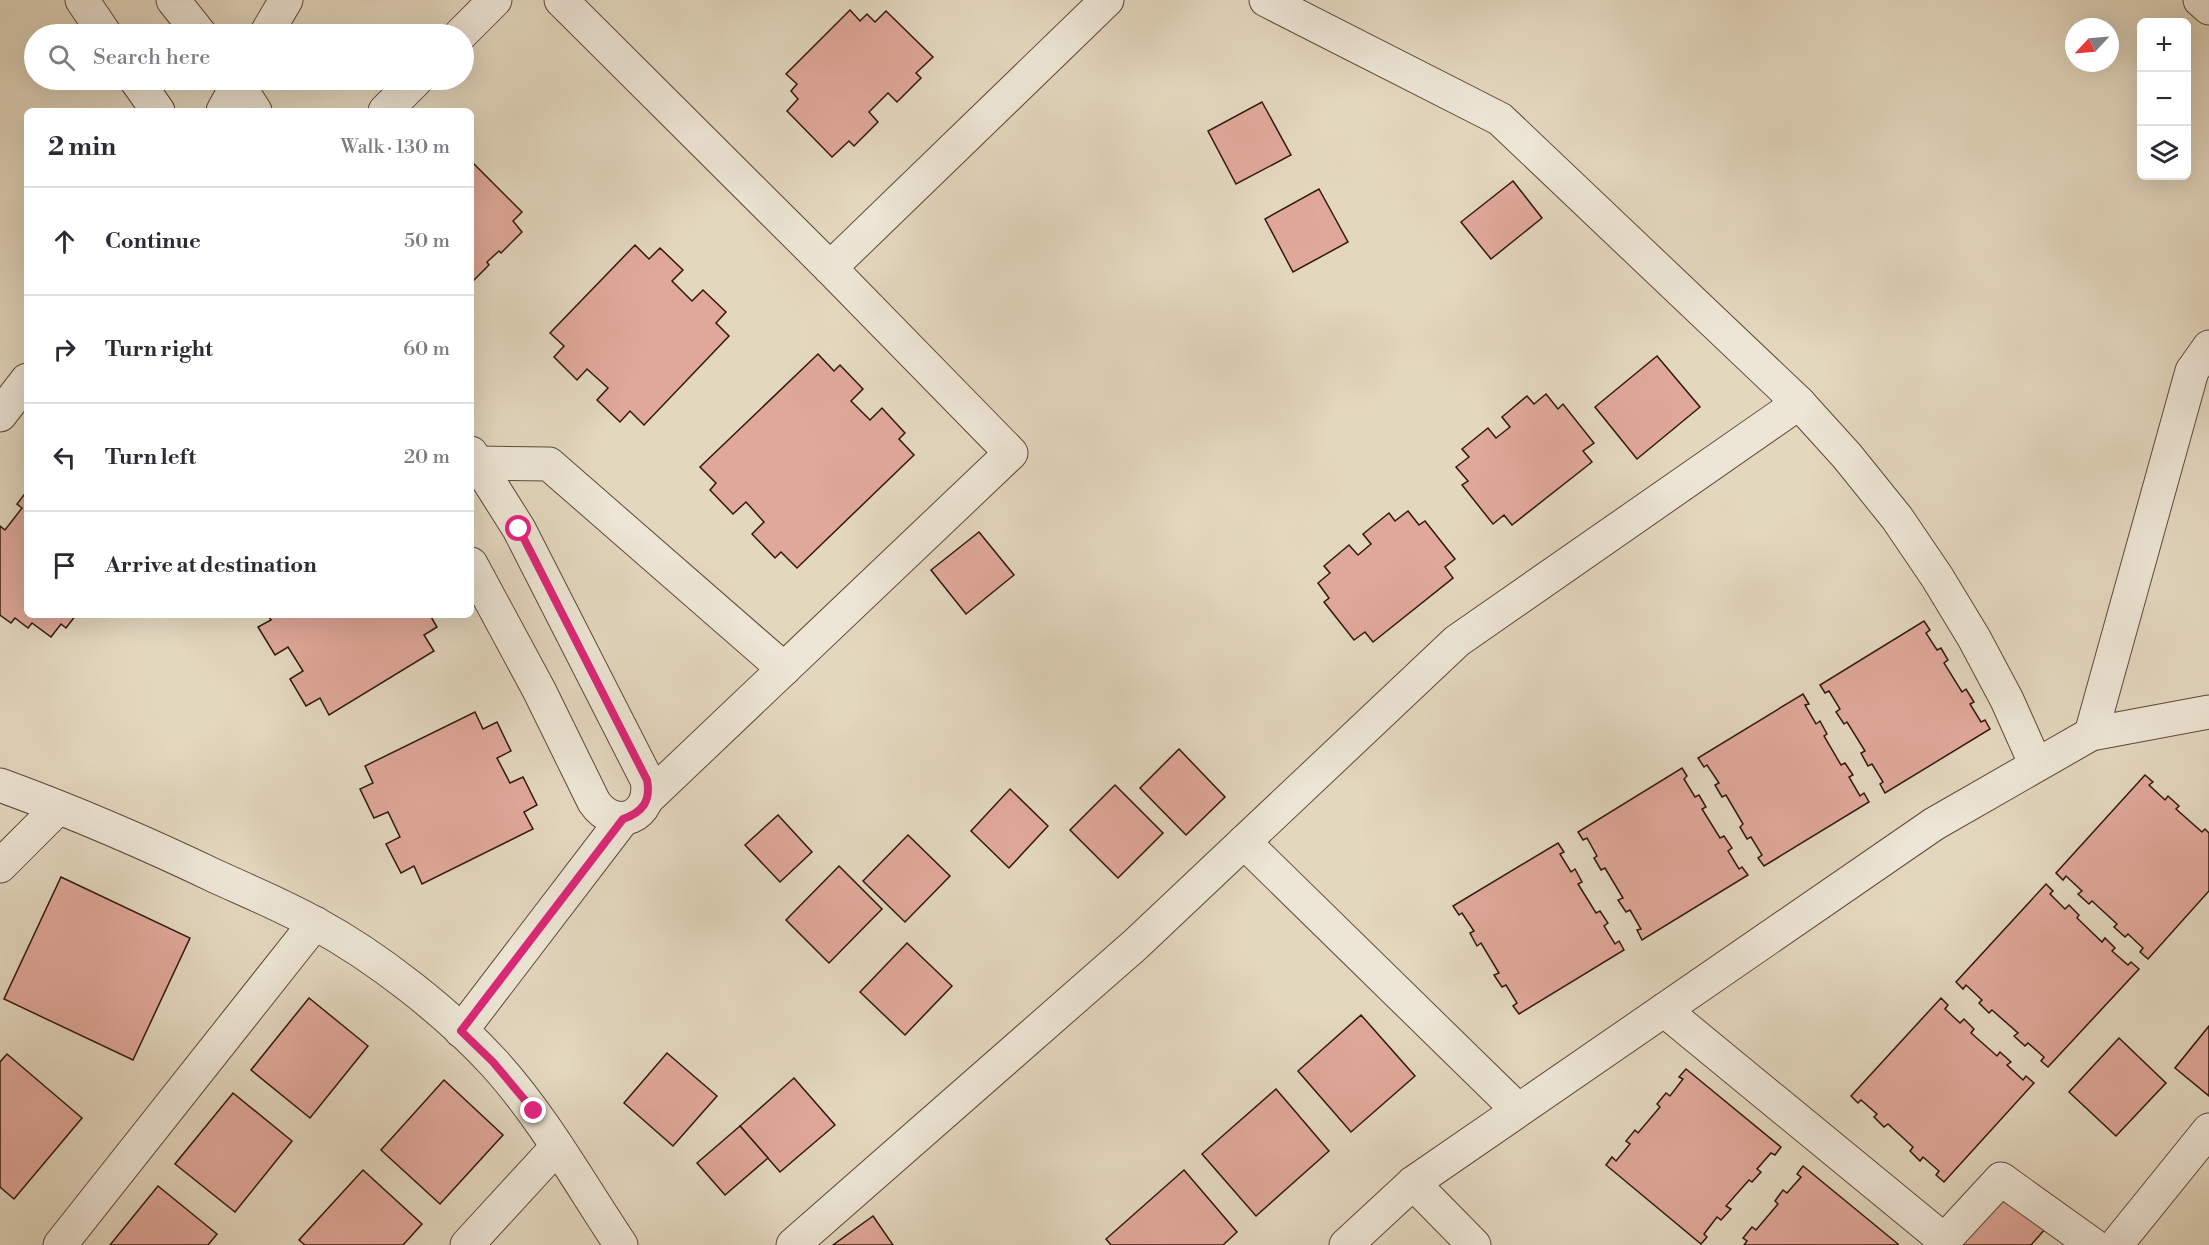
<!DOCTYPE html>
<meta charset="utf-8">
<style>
body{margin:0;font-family:"Libre Bodoni",serif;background:#f2f2f3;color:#2b2b33}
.controls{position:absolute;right:18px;top:18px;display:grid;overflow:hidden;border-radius:9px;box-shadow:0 6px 24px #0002}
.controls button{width:54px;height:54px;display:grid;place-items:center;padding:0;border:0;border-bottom:2px solid #e1e1e2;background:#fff;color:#2b2b33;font:30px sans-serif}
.compass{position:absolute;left:2065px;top:18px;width:54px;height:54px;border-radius:50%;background:#fff;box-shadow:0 6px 24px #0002;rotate:244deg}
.stop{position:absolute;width:18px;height:18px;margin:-14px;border:4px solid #db2777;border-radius:50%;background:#fff}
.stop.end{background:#db2777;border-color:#fff;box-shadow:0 2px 6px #0008}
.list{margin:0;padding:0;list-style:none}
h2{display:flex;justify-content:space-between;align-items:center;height:78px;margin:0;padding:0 24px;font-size:26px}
h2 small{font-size:20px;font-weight:400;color:#7c7c81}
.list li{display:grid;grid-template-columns:39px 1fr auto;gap:18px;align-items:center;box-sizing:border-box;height:108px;padding:0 24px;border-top:2px solid #e1e1e2}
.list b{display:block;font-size:22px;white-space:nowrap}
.list em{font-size:20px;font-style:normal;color:#7c7c81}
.icon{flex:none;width:33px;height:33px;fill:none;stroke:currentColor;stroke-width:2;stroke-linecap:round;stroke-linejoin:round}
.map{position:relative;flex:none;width:2209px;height:1245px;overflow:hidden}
.search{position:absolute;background:#fff;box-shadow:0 6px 24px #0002;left:24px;top:24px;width:450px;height:66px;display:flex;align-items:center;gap:15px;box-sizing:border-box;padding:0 21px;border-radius:33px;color:#7c7c81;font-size:22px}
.panel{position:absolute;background:#fff;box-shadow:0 6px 24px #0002;left:24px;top:108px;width:450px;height:510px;border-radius:9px}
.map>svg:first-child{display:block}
.building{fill:#e0a89a;stroke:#31180e;stroke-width:1.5}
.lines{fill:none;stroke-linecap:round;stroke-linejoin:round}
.street-casing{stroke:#5e483a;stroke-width:35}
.street{stroke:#ede5d5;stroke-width:33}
.route{stroke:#db2777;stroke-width:8}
</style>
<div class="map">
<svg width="2209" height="1245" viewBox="0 0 2209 1245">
<rect width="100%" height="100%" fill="#e3d7be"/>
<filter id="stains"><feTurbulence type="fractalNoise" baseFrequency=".00333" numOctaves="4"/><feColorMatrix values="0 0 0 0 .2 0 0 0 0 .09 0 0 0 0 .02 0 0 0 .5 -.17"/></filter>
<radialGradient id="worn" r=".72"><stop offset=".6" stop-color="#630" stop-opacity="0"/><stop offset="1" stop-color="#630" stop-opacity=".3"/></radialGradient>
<!-- building -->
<g class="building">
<polygon points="850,10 860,21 867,14 875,22 886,11 933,57 916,73 921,78 897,102 888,93 869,112 878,122 854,146 849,141 832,157 787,111 798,99 791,91 797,84 786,74"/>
<polygon points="1262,102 1291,155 1236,184 1208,131"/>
<polygon points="471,161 522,212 513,221 522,232 501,253 499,251 487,262 489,265 473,281 471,280"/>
<polygon points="1513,181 1542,218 1491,259 1461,222"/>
<polygon points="1319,189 1348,242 1293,272 1265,219"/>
<polygon points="635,245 649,259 660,248 683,270 672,281 692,301 703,290 726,312 716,323 729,336 644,425 630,411 620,422 597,400 608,388 587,369 577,380 554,357 564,346 550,333"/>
<polygon points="818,354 834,371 840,365 863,389 851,401 870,420 882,408 905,433 899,439 914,455 797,568 781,552 775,558 752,534 764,522 746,502 733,514 710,490 716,483 700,467"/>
<polygon points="1657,356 1700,407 1637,459 1595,407"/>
<polygon points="1546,394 1558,409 1563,404 1594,443 1583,451 1592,462 1512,525 1504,515 1493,524 1462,485 1468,481 1456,467 1469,457 1462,449 1488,428 1496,438 1510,427 1502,417 1527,396 1534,404"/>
<polygon points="27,491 27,615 76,615 66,628 61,624 51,637 32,623 28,628 15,618 11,623 0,615 0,526 5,530 22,508 17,504"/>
<polygon points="1408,511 1419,525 1425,521 1455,559 1445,567 1453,578 1373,642 1365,632 1354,640 1324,602 1329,598 1318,583 1330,573 1324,566 1349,545 1358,555 1371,544 1363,534 1389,513 1395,521"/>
<polygon points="979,532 1014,575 966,614 931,570"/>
<polygon points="268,615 430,615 437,627 424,635 434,651 329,715 320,698 306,706 290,679 303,671 288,647 275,655 258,627 271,620"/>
<polygon points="1924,621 1930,630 1926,633 1937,650 1941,648 1948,660 1944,663 1962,692 1966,689 1974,702 1970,704 1981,722 1985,720 1990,729 1885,793 1880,784 1883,782 1872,764 1868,766 1861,753 1865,751 1847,722 1844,724 1836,712 1840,709 1829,691 1825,693 1820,685"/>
<polygon points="1803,694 1809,704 1805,705 1816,724 1820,721 1827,734 1824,736 1841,765 1845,763 1853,775 1849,777 1860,796 1864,793 1869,802 1764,866 1758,858 1762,855 1751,837 1747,839 1740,827 1743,824 1726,795 1722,797 1715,785 1719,783 1707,765 1704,767 1698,758"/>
<polygon points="475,712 483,729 497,722 511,751 497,758 510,783 523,777 537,805 524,812 533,829 422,884 414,866 401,873 386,844 400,837 388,812 374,818 360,789 373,783 365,766"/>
<polygon points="1179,749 1225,797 1186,835 1140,788"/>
<polygon points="1682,768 1687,776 1684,779 1695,797 1699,795 1706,807 1702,809 1720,838 1724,836 1732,848 1728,851 1739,869 1742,867 1748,875 1642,940 1637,930 1641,929 1630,910 1626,912 1618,900 1623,898 1605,868 1601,870 1594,858 1597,856 1587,838 1583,840 1578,832"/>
<polygon points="2145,775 2153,782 2149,785 2165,800 2168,796 2179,806 2176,809 2202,832 2205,829 2209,833 2209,891 2148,959 2140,952 2143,948 2128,934 2125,937 2114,927 2117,924 2092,901 2089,904 2078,894 2082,891 2066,876 2063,880 2056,873"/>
<polygon points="1115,785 1163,833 1118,878 1070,830"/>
<polygon points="1010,789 1048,826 1009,868 971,831"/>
<polygon points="778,815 812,852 780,882 745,845"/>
<polygon points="908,835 950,876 905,922 863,881"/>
<polygon points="1558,843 1564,852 1560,854 1571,872 1575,869 1582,882 1578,884 1596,913 1600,911 1608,923 1604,926 1615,944 1619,941 1624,950 1519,1014 1513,1006 1517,1003 1506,985 1502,987 1494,975 1499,973 1481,943 1477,946 1470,933 1474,931 1462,913 1459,915 1453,906"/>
<polygon points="839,866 882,909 829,963 786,920"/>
<polygon points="61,877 190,938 133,1060 4,999"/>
<polygon points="2046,884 2053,891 2050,894 2065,909 2069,905 2079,915 2077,918 2102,942 2105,938 2115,948 2112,951 2128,965 2131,962 2139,969 2048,1067 2041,1061 2044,1057 2028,1043 2025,1046 2014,1036 2018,1033 1992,1010 1989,1013 1979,1003 1982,1000 1966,985 1963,989 1956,982"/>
<polygon points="907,943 952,986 905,1035 860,992"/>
<polygon points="309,998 368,1046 310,1118 251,1070"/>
<polygon points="1941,998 1948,1005 1945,1009 1960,1023 1964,1019 1974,1029 1971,1033 1997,1056 2000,1052 2011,1062 2007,1065 2023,1080 2026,1076 2034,1083 1944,1182 1936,1175 1939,1171 1923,1157 1920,1161 1910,1151 1913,1147 1888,1124 1884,1127 1874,1117 1877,1114 1861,1100 1858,1103 1851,1096"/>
<polygon points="1361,1015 1415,1076 1351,1132 1298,1071"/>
<polygon points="2209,1026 2209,1096 2175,1068"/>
<polygon points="2119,1038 2166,1083 2116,1136 2069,1092"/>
<polygon points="667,1053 717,1096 673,1146 624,1103"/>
<polygon points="7,1054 82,1118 14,1199 0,1187 0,1062"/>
<polygon points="1686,1069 1781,1147 1775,1155 1771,1153 1757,1169 1761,1172 1752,1182 1749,1180 1726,1206 1731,1209 1721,1220 1717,1217 1704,1234 1707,1237 1701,1244 1606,1165 1612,1157 1616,1161 1630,1144 1626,1141 1635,1130 1638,1133 1660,1107 1657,1104 1666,1093 1670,1096 1683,1079 1679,1077"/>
<polygon points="794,1078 835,1125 780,1172 740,1126"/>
<polygon points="444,1080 503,1135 440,1204 381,1150"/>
<polygon points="1276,1089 1329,1151 1256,1216 1202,1154"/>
<polygon points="233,1093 292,1141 235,1212 175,1164"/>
<polygon points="740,1126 768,1158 725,1195 697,1163"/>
<polygon points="1803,1166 1898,1244 1898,1245 1744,1245 1747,1241 1743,1238 1752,1227 1756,1230 1778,1204 1775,1201 1783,1190 1787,1193 1801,1177 1797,1174"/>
<polygon points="363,1170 422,1224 403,1245 305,1245 299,1240"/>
<polygon points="1184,1170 1237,1232 1223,1245 1111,1245 1106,1239"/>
<polygon points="158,1186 217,1234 208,1245 110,1245"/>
<polygon points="2005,1191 2046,1228 2031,1245 1958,1245"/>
<polygon points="873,1216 893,1245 833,1245"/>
</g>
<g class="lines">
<defs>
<g id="street">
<polyline points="82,0 105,34"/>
<polyline points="173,0 200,34"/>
<polyline points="561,0 830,268 1011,453 647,799"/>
<polyline points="1266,0 1500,119 1799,403 1847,456 1897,518 1937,577 1974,638 2007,700 2036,765"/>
<polyline points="2200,0 2209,8"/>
<polyline points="266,34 286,0"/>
<polyline points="461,34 495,0"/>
<polyline points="136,80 158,111"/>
<polyline points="235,80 255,111"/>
<polyline points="223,111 240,80"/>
<polyline points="385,111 416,80"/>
<polyline points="830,268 1107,0"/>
<polyline points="0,415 27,380"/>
<path d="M 471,453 L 519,529 L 647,780 C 654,817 615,833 594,802 L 539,690 L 471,564"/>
<polyline points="477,463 549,464 784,669"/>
<polyline points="2091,734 2192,371 2209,347"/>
<path d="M 0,785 C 74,812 146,843 217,877 C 250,892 284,906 316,924 C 377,957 447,1012 494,1063 C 544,1118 580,1184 621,1245"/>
<polyline points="1244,842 1518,1110"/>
<polyline points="0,866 58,808"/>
<polyline points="1664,1010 1944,1240"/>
<polyline points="461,1031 623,819"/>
<polyline points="1413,1183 1474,1245"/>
<polyline points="60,1245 315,923"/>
<polyline points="467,1245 557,1147"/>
<polyline points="793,1245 1135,945 1457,641 1799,403"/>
<polyline points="1346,1245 1413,1183 1934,824 2091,734 2209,712"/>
<polyline points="1940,1245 2001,1179 2093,1245"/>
<polyline points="2116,1245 2209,1130"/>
</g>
</defs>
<!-- street casing -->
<use href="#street" class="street-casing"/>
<!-- street -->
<use href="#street" class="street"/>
</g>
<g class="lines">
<!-- route -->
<path class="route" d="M 519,529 L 647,780 C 651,801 643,812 623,819 L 461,1031 L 493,1062 L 534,1111"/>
</g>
<rect width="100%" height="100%" filter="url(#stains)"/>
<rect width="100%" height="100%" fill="url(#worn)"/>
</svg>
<div class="controls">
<button>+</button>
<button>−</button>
<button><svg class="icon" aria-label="layers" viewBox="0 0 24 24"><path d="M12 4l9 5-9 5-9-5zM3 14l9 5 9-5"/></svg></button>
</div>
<svg class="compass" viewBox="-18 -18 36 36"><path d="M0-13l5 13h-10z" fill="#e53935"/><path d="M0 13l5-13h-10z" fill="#7c7c81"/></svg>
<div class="stop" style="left:519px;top:529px"></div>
<div class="stop end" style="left:534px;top:1111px"></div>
<div class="search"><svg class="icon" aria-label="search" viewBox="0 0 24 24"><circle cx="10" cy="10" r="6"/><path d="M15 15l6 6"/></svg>Search here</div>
<section class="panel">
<h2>2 min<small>Walk · 130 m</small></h2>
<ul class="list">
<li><svg class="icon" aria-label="ahead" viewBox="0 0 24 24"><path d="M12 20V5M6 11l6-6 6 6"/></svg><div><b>Continue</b></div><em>50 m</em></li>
<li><svg class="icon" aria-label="right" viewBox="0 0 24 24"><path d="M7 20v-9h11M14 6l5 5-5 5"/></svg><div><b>Turn right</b></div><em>60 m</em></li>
<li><svg class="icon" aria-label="left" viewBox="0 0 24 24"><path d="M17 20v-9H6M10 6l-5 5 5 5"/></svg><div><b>Turn left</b></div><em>20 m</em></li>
<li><svg class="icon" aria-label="arrive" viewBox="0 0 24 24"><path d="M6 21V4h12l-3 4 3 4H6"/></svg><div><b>Arrive at destination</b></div></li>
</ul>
</section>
</div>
